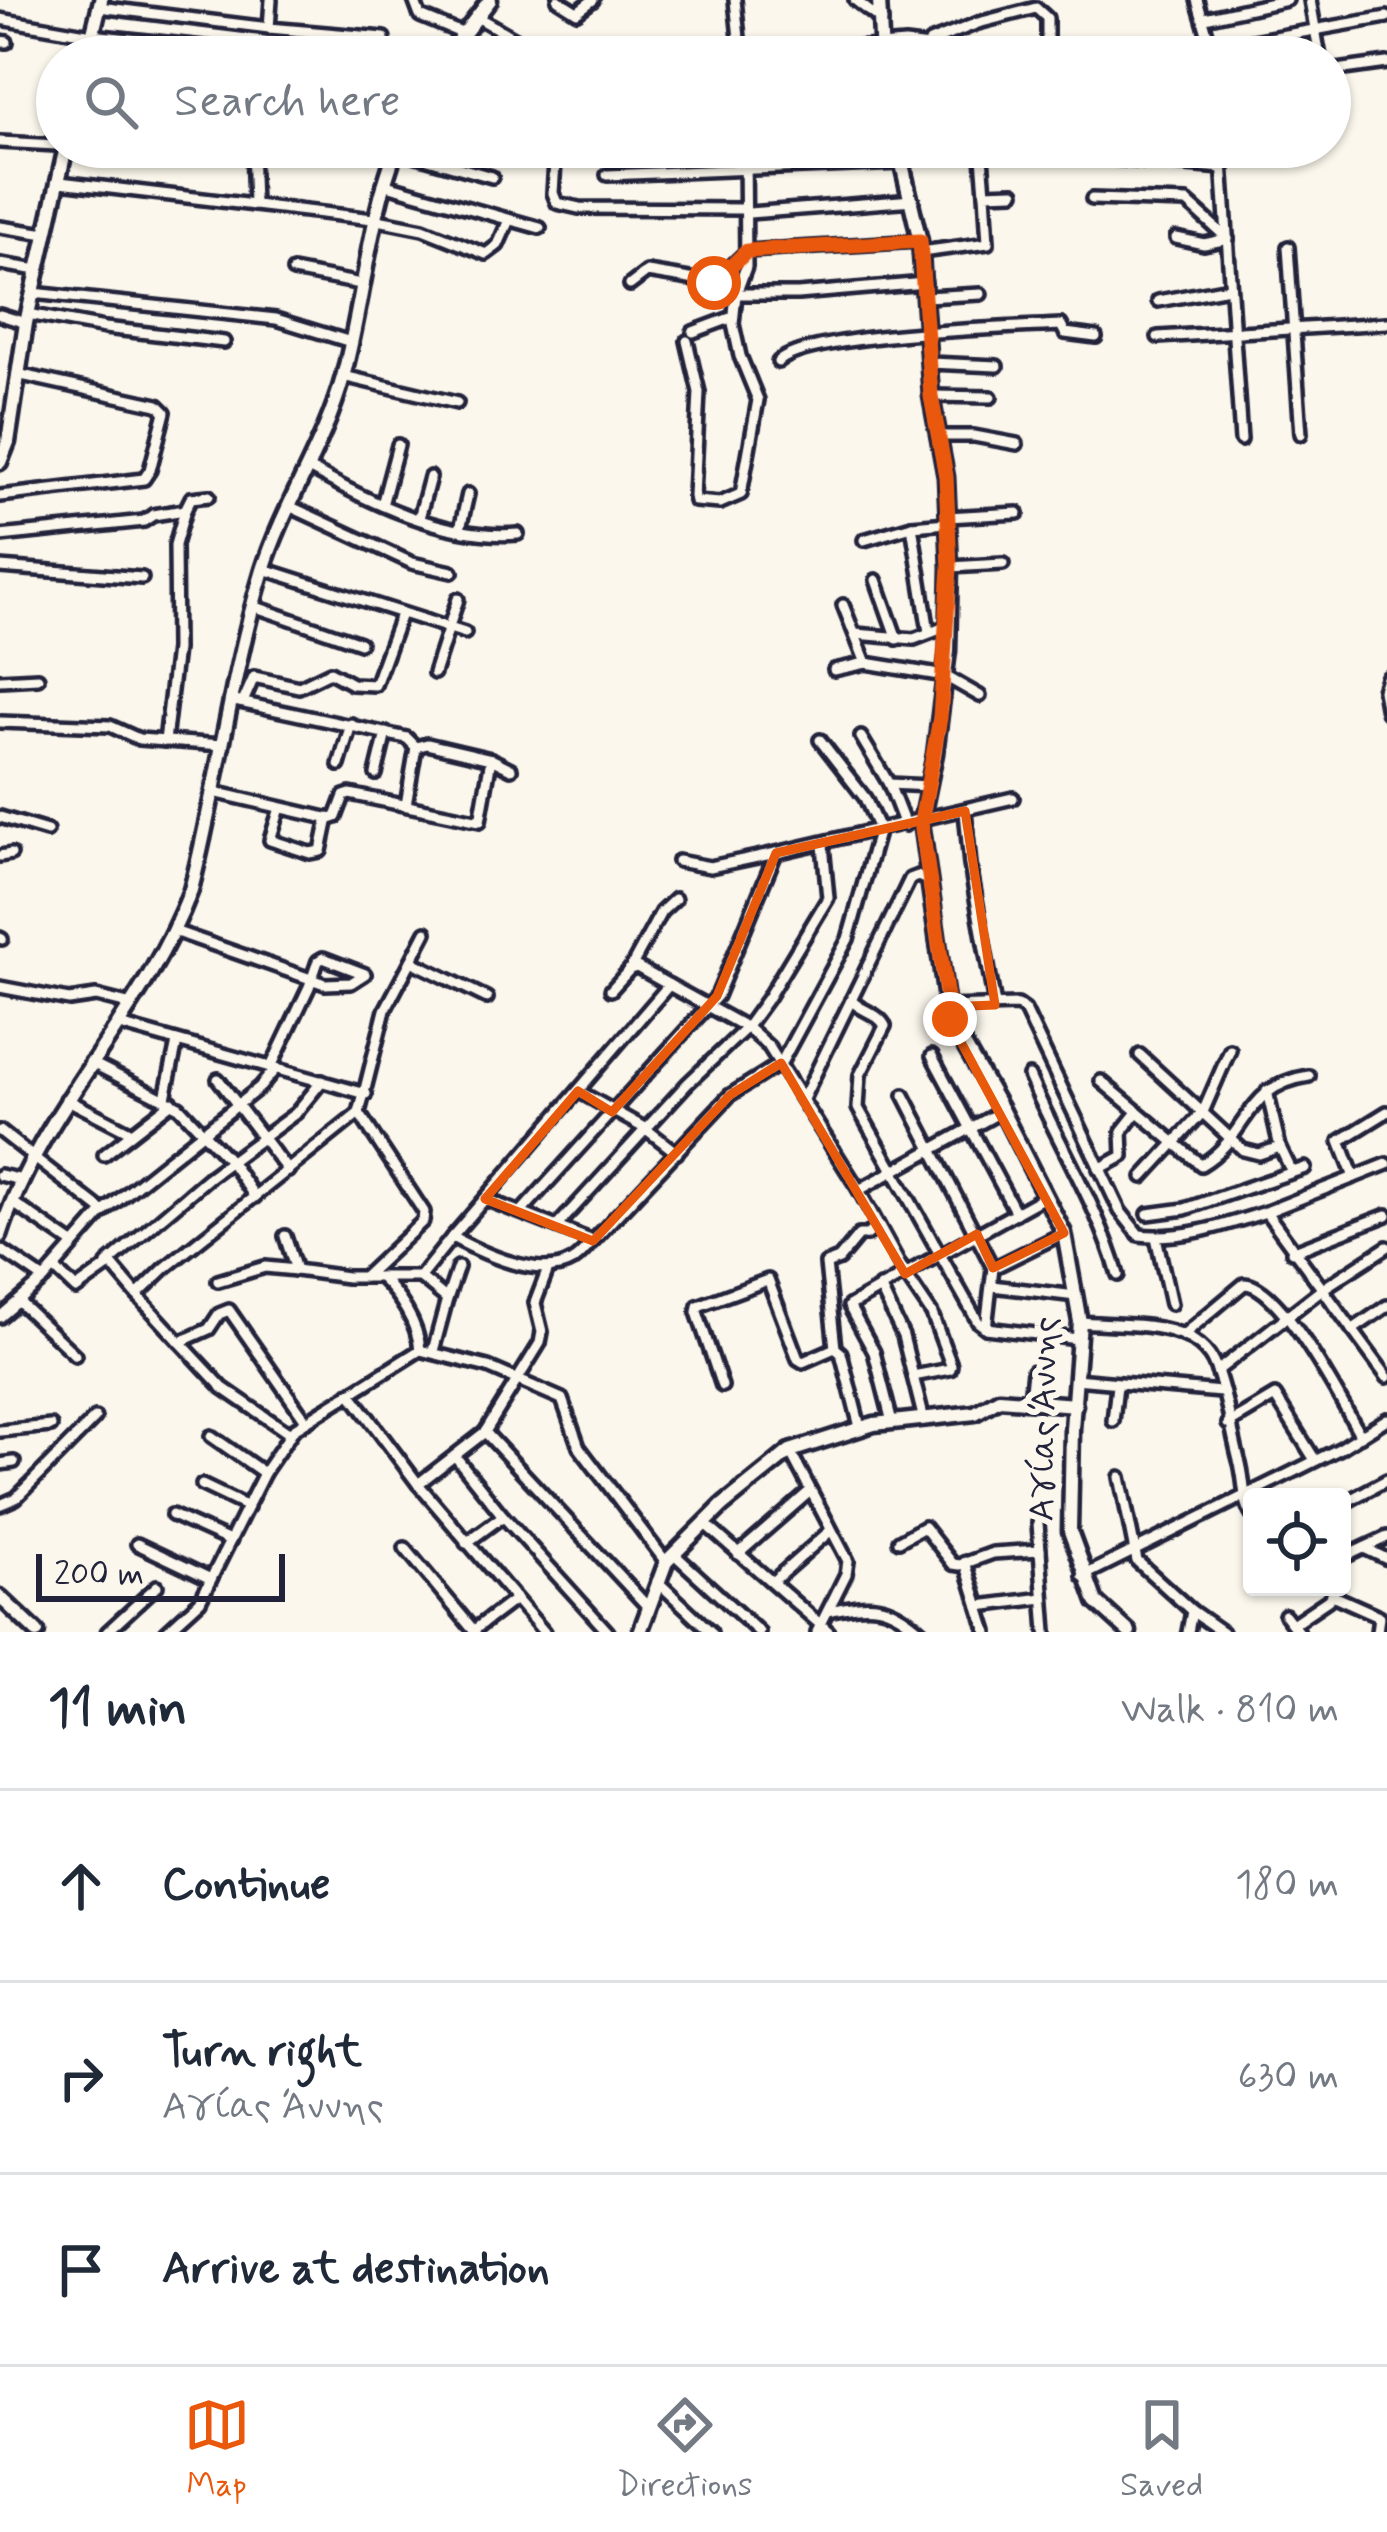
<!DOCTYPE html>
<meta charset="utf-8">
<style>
body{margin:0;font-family:Mynerve,sans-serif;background:#f6f6f7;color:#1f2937}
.controls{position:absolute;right:36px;bottom:36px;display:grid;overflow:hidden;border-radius:12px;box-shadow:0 3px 9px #0004}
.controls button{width:108px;height:108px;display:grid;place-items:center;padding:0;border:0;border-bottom:3px solid #e0e1e3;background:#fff;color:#1f2937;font:60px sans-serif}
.scale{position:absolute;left:36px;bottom:30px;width:249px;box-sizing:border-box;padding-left:12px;border:6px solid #22223b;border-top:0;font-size:33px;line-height:42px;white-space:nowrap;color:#22223b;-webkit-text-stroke:9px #fbf7ec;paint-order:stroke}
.stop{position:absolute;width:36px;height:36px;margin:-27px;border:9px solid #ea580c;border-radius:50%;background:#fff}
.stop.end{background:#ea580c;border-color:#fff;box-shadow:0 3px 12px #0008}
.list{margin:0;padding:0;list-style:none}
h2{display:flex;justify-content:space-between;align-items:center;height:156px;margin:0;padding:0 48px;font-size:51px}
h2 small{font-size:39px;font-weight:400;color:#747a83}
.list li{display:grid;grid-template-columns:78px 1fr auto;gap:36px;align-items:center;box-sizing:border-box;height:192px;padding:0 48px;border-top:3px solid #e0e1e3}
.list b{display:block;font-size:45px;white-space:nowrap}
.list p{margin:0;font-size:39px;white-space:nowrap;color:#747a83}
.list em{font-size:39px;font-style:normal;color:#747a83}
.icon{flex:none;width:66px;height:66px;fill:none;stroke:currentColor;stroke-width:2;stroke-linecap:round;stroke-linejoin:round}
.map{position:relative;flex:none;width:1387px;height:1632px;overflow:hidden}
.search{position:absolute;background:#fff;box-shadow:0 3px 9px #0004;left:36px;right:36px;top:36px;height:132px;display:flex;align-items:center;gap:30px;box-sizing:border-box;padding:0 42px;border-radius:66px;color:#747a83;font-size:45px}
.sheet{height:732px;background:#fff}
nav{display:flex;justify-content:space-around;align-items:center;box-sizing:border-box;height:168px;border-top:3px solid #e0e1e3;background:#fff;font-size:33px;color:#747a83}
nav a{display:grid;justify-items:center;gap:6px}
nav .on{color:#ea580c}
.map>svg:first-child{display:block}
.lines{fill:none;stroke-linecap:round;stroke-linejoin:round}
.minor-casing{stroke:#22223b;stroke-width:18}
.tertiary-casing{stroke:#22223b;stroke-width:21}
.minor{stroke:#fbf7ec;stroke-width:9}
.tertiary{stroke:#fbf7ec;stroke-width:12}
.route{stroke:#ea580c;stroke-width:15}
.marked{fill:none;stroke:#e8590c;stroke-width:9;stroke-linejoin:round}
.labels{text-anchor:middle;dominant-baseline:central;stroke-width:12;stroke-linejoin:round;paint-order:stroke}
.street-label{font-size:36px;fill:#22223b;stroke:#fbf7ec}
</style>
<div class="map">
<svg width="1387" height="1632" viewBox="0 0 1387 1632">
<rect width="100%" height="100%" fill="#fbf7ec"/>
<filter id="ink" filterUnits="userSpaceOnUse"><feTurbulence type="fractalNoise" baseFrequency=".00833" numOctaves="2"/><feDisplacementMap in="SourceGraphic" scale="24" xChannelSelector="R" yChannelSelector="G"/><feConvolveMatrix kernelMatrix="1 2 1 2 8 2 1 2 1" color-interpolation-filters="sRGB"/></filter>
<g filter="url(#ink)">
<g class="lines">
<defs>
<g id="minor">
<polyline points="271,0 269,28 384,38"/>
<polyline points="414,0 420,16 464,34"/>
<polyline points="558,0 577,12 593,0"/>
<polyline points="735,0 741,57 905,44 1010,57"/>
<polyline points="855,0 882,21"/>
<polyline points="1197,0 1214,57"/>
<polyline points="1310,0 1320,57"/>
<polyline points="99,7 269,28"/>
<polyline points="477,17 547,57"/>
<polyline points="1205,18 1287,0"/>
<polyline points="0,19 92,35 213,48"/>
<polyline points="0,41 7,42"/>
<polyline points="930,42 978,23 1036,8 1047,18 1047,57"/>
<polyline points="1213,48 1387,17"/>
<polyline points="676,57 738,43"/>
<polyline points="1330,71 1387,63"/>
<polyline points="0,142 57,145"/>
<polyline points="252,147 254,205"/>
<polyline points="496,147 554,159"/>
<polyline points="556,147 553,193 557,203 579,208 744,209"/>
<polyline points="1221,147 1241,440"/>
<polyline points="396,150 492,177"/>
<polyline points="982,157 985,193"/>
<polyline points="1103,158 1223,168"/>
<polyline points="607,175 900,163"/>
<polyline points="60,182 373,219 423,229 486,254 498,245 509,220"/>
<polyline points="383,184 540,228"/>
<polyline points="1092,199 1187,202 1228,239"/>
<polyline points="749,213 913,200"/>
<polyline points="0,227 46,234"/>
<polyline points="1176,238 1204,244 1228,239"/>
<polyline points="1288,247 1301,434"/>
<polyline points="921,252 988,243 985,193 1014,192"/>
<polyline points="0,264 38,270"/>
<polyline points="293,271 361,284"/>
<polyline points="630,285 647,272 714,283 747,251 920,241"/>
<polyline points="33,293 276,319 351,342"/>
<polyline points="736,294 798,294 925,283"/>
<polyline points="925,297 981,294"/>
<polyline points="1158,301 1229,288"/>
<polyline points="28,314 105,328 224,342"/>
<polyline points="0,315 26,323"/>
<polyline points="693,332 733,317"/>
<polyline points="1158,337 1387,323"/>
<polyline points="687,341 699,392 694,496 695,501 720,503 741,494 758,400 740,356 733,324 736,294 746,267 745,147"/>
<path d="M 778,362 C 809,333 1009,328 1061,325 L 1065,333 L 1096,337"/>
<polyline points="930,363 997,366"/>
<polyline points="343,376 457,403"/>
<polyline points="931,396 991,397"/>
<polyline points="940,436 974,436 1017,444"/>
<path d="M 307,467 C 368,502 446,540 518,534"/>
<polyline points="0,496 144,479 150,470 165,412 158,405 17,374"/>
<polyline points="382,505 398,445"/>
<polyline points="289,506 412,563 452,572"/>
<polyline points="947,517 1018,513"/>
<polyline points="419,518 430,477"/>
<polyline points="912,526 929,632"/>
<polyline points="460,529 468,494"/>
<polyline points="0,536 144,521 153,515 185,510 191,498 209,496"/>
<polyline points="864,540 912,526 947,523"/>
<polyline points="0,567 142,578"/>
<polyline points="950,567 1003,564"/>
<polyline points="264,569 465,633"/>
<polyline points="876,580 897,639"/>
<polyline points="843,605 866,663 945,676 980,696"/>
<polyline points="253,606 360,643"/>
<polyline points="856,634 914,639 948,626"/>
<polyline points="834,670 866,663"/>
<polyline points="434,673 458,599"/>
<polyline points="1387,678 1383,690 1387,712"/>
<polyline points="0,680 38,678"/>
<polyline points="230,700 407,738 416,747 427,744 491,759 511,769"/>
<polyline points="243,702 254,677 299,687 330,672 352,684 375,685 401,614"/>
<polyline points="0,722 110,726 139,739 222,745"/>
<polyline points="861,737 889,784 905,825"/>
<polyline points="165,741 176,649 175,545 185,510"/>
<polyline points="339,765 351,724"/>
<polyline points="376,774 386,733"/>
<polyline points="889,784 929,786"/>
<polyline points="214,792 330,819 336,817 344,796 350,794 480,821 491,759"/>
<polyline points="406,805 416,747"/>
<polyline points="280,808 270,840 310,853 321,851 328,818"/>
<polyline points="965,811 970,865 995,1005"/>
<polyline points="0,817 47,831"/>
<polyline points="0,856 11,854"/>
<polyline points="678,861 710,867 776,853"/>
<polyline points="174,931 325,984 351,983 365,974 323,958 318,961 309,987 271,1067"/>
<polyline points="0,938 2,939"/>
<polyline points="411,961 426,932"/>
<polyline points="630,969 661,912 675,899"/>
<polyline points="0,987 69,1000 96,996 132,1005"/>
<polyline points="611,990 630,969 637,967 669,985"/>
<path d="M 851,1000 C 860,1011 879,1013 885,1026 L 860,1075 L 858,1108 L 978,1322 L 986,1328 L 1078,1339"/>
<path d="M 947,1007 L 1018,1005 L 1025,1010 L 1120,1211 L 1139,1235 C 1182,1240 1225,1225 1266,1212 L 1387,1377"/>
<polyline points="120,1025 366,1094"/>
<polyline points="1140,1055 1243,1150 1259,1154 1280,1147"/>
<polyline points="932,1056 1016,1213"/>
<polyline points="90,1062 179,1107 231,1162 255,1197"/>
<path d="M 1029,1076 C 1057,1141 1100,1210 1118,1275"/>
<polyline points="218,1079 288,1171"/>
<path d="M 1101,1081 L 1201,1165 C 1251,1135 1242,1086 1309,1076"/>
<polyline points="578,1091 646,1129 677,1153"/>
<polyline points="1267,1091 1280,1147 1292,1172"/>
<polyline points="904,1095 993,1268 986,1328"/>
<polyline points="165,1098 177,1042"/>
<polyline points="66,1099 130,1132"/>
<polyline points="803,1099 910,879 918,876 930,881"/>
<polyline points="359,1113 424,1212 423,1221 364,1277"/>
<polyline points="0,1131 104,1212"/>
<polyline points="104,1155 172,1102"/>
<polyline points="1099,1169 1123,1156 1122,1131 1137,1112"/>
<polyline points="0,1175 22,1180"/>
<polyline points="1143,1177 1203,1112 1230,1050"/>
<polyline points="1354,1177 1340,1141 1387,1112"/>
<polyline points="859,1190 905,1274 1046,1196"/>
<polyline points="485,1199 593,1241 730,1095 781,1063 848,939 879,829 1013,798"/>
<polyline points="12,1202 73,1244"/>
<polyline points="522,1211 717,996 776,853 879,829 865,798 820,740"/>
<polyline points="1266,1212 1387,1164"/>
<polyline points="1148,1214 1185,1209 1305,1168"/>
<polyline points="557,1226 687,1084 746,1028 767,999 828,898 823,845"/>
<polyline points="285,1236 296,1270 347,1277 420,1277 447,1299 433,1351"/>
<polyline points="452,1237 669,985 749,1029 769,1047 859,1190 1002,1111"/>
<polyline points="1156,1237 1171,1304"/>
<polyline points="0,1249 44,1279"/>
<polyline points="1292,1252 1387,1215"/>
<polyline points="107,1264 208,1178 296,1113 322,1081"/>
<polyline points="54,1268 76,1289 111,1264 137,1295 165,1268 359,1113 385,1010 411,961 487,998"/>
<polyline points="993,1268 1064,1233"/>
<path d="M 380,1277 C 399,1295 418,1323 420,1350"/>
<path d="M 420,1277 L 452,1237 C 482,1253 539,1281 572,1261 C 580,1257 586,1248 593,1241"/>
<polyline points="218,1281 265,1267 296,1270"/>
<polyline points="992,1286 1076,1296"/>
<polyline points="880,1287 903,1336 924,1420"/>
<polyline points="137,1295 180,1342 209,1329 219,1314 229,1310 305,1419"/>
<polyline points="447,1299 458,1267"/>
<polyline points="19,1302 75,1355"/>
<polyline points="0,1317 44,1279 102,1213 260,1087 276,1068"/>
<path d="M 1080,1322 C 1123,1326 1197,1318 1216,1368 C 1227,1396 1231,1430 1239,1460 C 1245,1478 1242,1499 1252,1515"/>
<polyline points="1352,1330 1387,1306"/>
<path d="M 1183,1335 L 1244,1284 C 1280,1283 1342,1403 1361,1436"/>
<polyline points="180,1342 223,1388 290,1434"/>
<polyline points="835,1348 826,1264 839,1259 859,1235 867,1235 878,1225"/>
<polyline points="1217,1371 1321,1290 1387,1247"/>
<polyline points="1075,1379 1221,1392"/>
<polyline points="722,1386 697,1312 698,1306 768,1280 798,1359 803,1362 835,1348 841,1353 860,1427"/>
<polyline points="350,1393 418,1484"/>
<polyline points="1030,1400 1033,1371"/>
<polyline points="1113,1421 1117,1385"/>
<polyline points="892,1422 874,1352 849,1306 905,1274 932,1314 951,1365 950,1369 913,1376"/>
<polyline points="1228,1424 1275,1396 1315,1460"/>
<polyline points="0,1431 51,1426"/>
<polyline points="485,1432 648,1607"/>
<polyline points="211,1436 264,1473"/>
<polyline points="790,1451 848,1561 846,1574 817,1632"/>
<polyline points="455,1456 503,1516 608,1632"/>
<polyline points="0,1464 14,1462"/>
<polyline points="1120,1477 1137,1561 1192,1611 1188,1632"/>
<polyline points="202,1485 248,1507"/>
<polyline points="1342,1504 1387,1480"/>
<polyline points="0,1505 16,1498 95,1418"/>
<polyline points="172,1515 230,1541"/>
<polyline points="704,1523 829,1632"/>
<polyline points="1038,1523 1046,1632"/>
<polyline points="899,1541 924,1527 953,1564 960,1565 993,1553 1040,1550"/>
<polyline points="466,1543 503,1516"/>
<polyline points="137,1544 211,1579"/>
<polyline points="405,1548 475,1632"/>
<polyline points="1364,1548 1387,1559"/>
<polyline points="674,1554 759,1632"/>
<polyline points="738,1554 809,1492"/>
<polyline points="1342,1558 1387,1537"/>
<polyline points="965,1562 987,1632"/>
<polyline points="1083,1576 1341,1448 1387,1419"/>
<polyline points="657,1581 711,1632"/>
<polyline points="772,1582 830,1531"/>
<polyline points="1334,1596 1379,1616 1377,1632"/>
<polyline points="979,1606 1043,1598"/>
<path d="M 828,1611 C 872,1602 887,1601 922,1632"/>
<polyline points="1192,1611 1222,1632"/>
<polyline points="1285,1615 1298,1632"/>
<polyline points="1294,1623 1328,1600 1337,1587"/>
<polyline points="474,1630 515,1599"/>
<polyline points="107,1632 157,1586"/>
<polyline points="166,1632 200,1601 264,1473 294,1429 420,1350 488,1367 562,1399 579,1447 666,1562"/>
<polyline points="544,1632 418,1484 485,1432 540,1343 542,1332 535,1303 548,1269"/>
</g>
<g id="tertiary">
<polyline points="879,0 882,57"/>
<polyline points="87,57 101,0"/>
<polyline points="446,57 490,0"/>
<polyline points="898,147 920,241 931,396 946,477 950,567 948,651 935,754 921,822 947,1007 955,1029 1002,1111 1064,1233 1080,1322 1072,1429 1070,1531 1096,1602 1129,1632"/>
<polyline points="0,462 8,442 26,323 66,147"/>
<path d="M 0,1236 C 42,1105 143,1017 191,890 C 218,784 231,675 263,570 C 284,504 325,444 343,377 C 364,300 368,222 397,147"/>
<polyline points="0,1597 37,1632"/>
<polyline points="640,1632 666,1562 722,1506 790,1451 874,1424 975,1413 999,1399 1075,1405"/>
</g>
</defs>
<!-- minor casing -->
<use href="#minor" class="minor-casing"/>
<!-- tertiary casing -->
<use href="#tertiary" class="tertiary-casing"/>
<!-- minor -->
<use href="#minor" class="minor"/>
<!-- tertiary -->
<use href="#tertiary" class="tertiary"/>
</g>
</g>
<g class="lines" filter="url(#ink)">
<!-- route -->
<polyline class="route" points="714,283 747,251 920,241 931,396 946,476 950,567 940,718 921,822 950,1019"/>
</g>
<!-- marked area -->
<path class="marked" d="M 965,811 L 995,1005 L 942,1007 L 1064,1233 L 993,1268 L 977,1234 L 905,1274 L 781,1063 L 730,1095 L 593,1241 L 485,1199 L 578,1091 L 612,1112 L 717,996 L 776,853 Z"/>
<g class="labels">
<!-- street labels -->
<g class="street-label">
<text transform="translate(1045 1419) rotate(-89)">Αγίας Άννης</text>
</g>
</g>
</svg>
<div class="controls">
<button><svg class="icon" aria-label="locate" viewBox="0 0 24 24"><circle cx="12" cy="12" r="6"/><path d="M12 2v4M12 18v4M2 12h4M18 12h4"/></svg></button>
</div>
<div class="scale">200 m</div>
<div class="stop" style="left:714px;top:283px"></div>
<div class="stop end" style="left:950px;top:1019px"></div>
<div class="search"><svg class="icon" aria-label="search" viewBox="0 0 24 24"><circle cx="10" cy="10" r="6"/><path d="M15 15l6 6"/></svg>Search here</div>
</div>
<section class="sheet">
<h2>11 min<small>Walk · 810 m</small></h2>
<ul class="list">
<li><svg class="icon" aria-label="ahead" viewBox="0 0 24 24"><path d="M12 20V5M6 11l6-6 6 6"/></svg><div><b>Continue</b></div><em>180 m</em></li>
<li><svg class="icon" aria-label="right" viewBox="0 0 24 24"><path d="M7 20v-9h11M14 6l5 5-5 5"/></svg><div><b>Turn right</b><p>Αγίας Άννης</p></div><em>630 m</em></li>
<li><svg class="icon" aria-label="arrive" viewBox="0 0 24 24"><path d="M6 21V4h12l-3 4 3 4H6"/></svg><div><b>Arrive at destination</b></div></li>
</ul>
</section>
<nav>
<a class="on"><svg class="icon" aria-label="map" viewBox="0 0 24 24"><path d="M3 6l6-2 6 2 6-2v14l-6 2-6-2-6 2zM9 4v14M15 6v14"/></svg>Map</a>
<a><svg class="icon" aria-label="directions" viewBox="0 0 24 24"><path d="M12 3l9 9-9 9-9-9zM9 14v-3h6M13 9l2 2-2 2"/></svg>Directions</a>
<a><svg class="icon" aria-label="saved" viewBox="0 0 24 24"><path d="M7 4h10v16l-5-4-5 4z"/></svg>Saved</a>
</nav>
